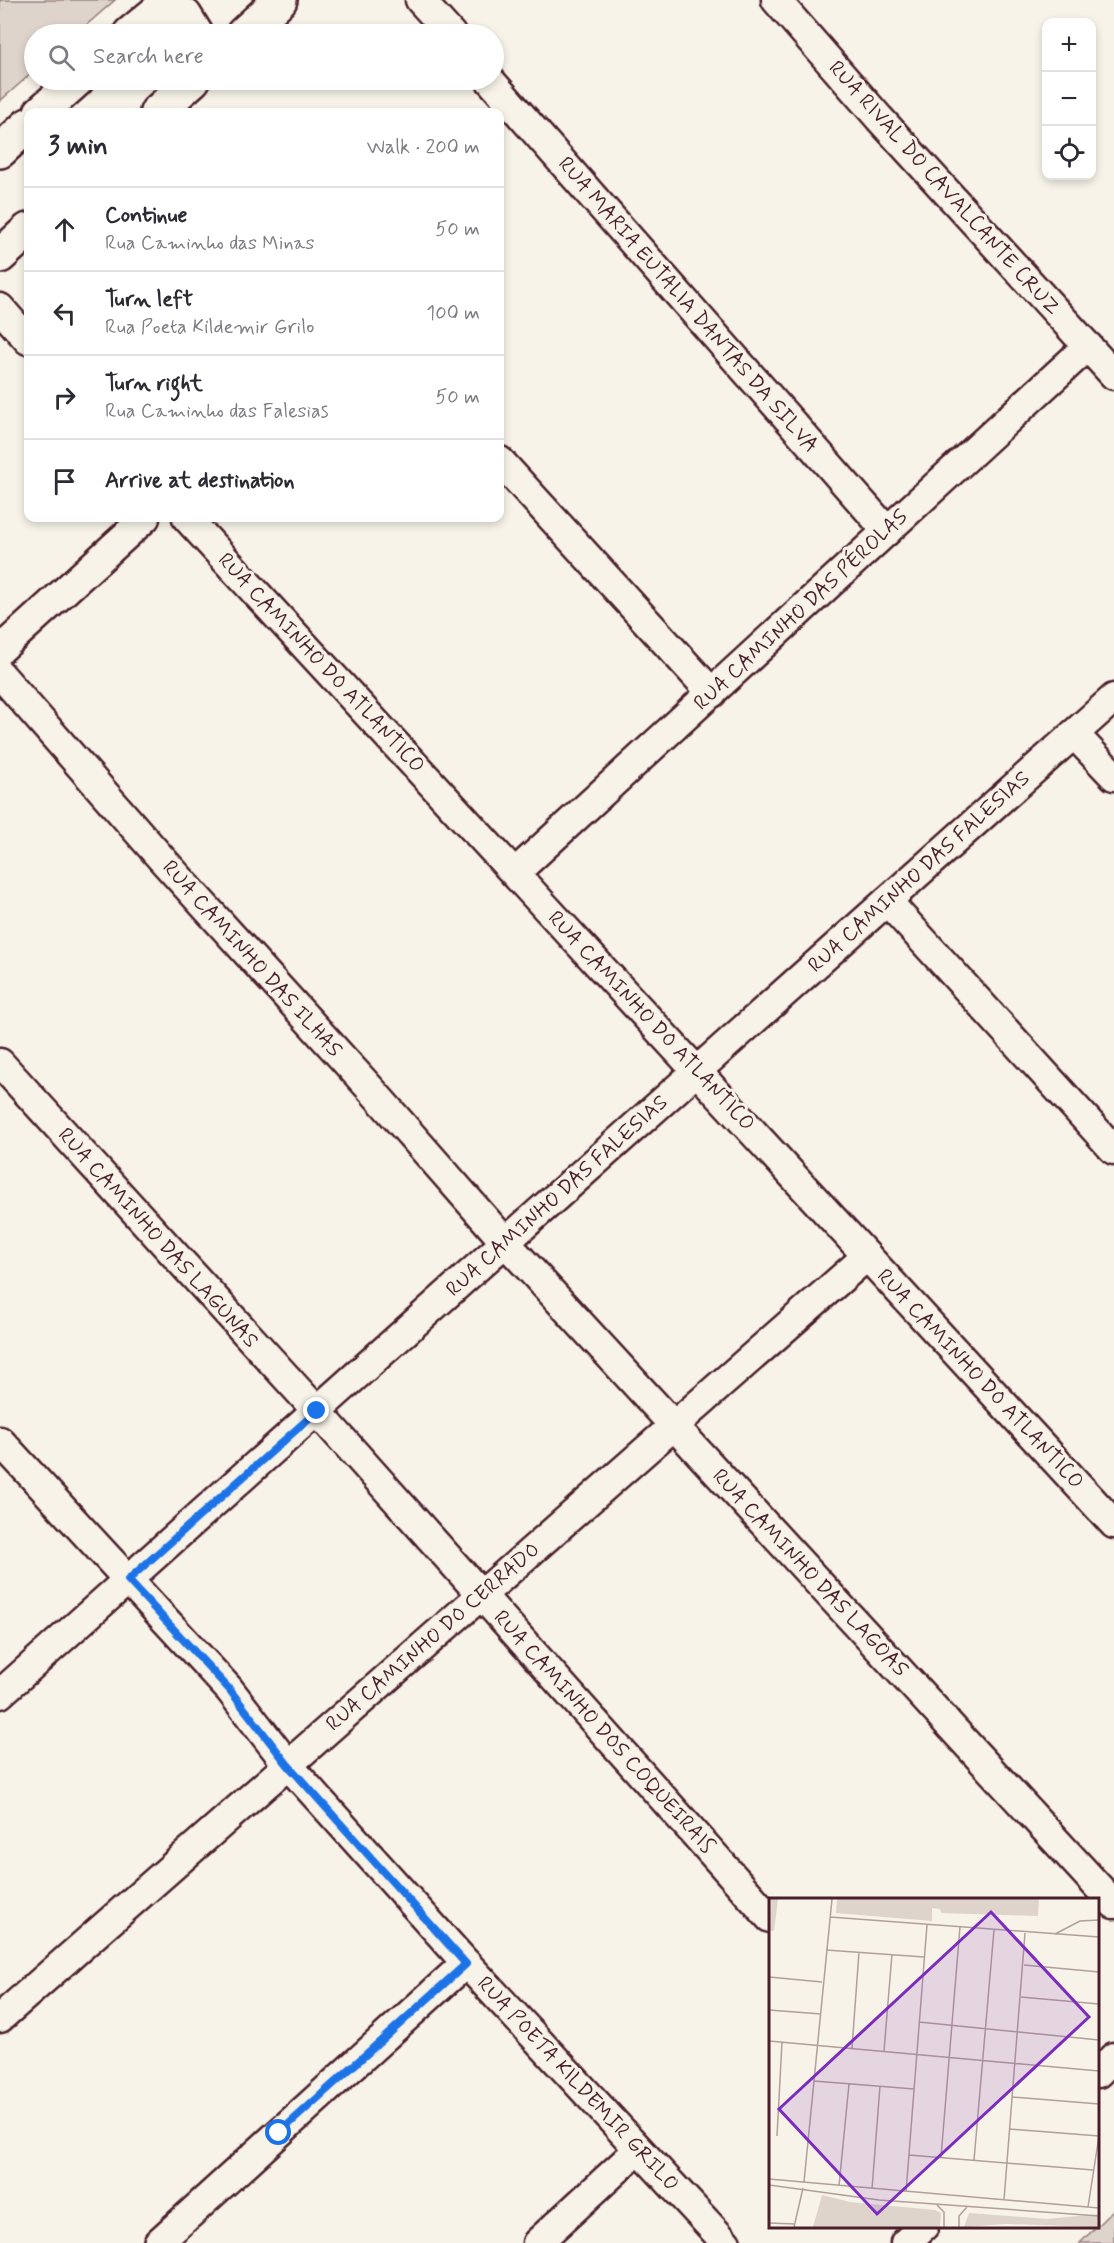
<!DOCTYPE html>
<meta charset="utf-8">
<style>
body{margin:0;font-family:Mynerve,sans-serif;background:#f2f2f3;color:#2b2b33}
.controls{position:absolute;right:18px;top:18px;display:grid;overflow:hidden;border-radius:12px;box-shadow:0 3px 9px #0003}
.controls button{width:54px;height:54px;display:grid;place-items:center;padding:0;border:0;border-bottom:2px solid #e1e1e2;background:#fff;color:#2b2b33;font:30px sans-serif}
.stop{position:absolute;width:18px;height:18px;margin:-14px;border:4px solid #1a73e8;border-radius:50%;background:#fff}
.stop.end{background:#1a73e8;border-color:#fff;box-shadow:0 2px 6px #0008}
.list{margin:0;padding:0;list-style:none}
h2{display:flex;justify-content:space-between;align-items:center;height:78px;margin:0;padding:0 24px;font-size:26px}
h2 small{font-size:20px;font-weight:400;color:#7c7c81}
.list li{display:grid;grid-template-columns:39px 1fr auto;gap:18px;align-items:center;box-sizing:border-box;height:84px;padding:0 24px;border-top:2px solid #e1e1e2}
.list b{display:block;font-size:22px;white-space:nowrap}
.list p{margin:0;font-size:20px;white-space:nowrap;color:#7c7c81}
.list em{font-size:20px;font-style:normal;color:#7c7c81}
.icon{flex:none;width:33px;height:33px;fill:none;stroke:currentColor;stroke-width:2;stroke-linecap:round;stroke-linejoin:round}
.map{position:relative;flex:none;width:1114px;height:2243px;overflow:hidden}
.search{position:absolute;background:#fff;box-shadow:0 3px 9px #0003;left:24px;top:24px;width:480px;height:66px;display:flex;align-items:center;gap:15px;box-sizing:border-box;padding:0 21px;border-radius:33px;color:#7c7c81;font-size:22px}
.panel{position:absolute;background:#fff;box-shadow:0 3px 9px #0003;left:24px;top:108px;width:480px;height:414px;border-radius:12px}
.map>svg:first-child{display:block}
.green{fill:#ded4cc;stroke:#947a7c;stroke-width:1.5}
.lines{fill:none;stroke-linecap:round;stroke-linejoin:round}
.street-casing{stroke:#4a1f2b;stroke-width:33}
.primary-casing{stroke:#4a1f2b;stroke-width:38}
.street{stroke:#f7f3e8;stroke-width:28}
.primary{stroke:#f7f3e8;stroke-width:33}
.route{stroke:#1a73e8;stroke-width:8}
.labels{text-anchor:middle;dominant-baseline:central;stroke-width:6;stroke-linejoin:round;paint-order:stroke}
.street-label{font-size:21px;fill:#4a1f2b;stroke:#f7f3e8}
.inset-road{fill:none;stroke:#b29e9c;stroke-width:1.5}
.view{fill:#7b2cbf;fill-opacity:0.15;stroke:#7b2cbf;stroke-width:3}
.inset-edge{fill:none;stroke:#4a1f2b;stroke-width:3}
</style>
<div class="map">
<svg width="1114" height="2243" viewBox="0 0 1114 2243">
<rect width="100%" height="100%" fill="#f7f3e8"/>
<filter id="ink" filterUnits="userSpaceOnUse"><feTurbulence type="fractalNoise" baseFrequency=".0167" numOctaves="2"/><feDisplacementMap in="SourceGraphic" scale="12" xChannelSelector="R" yChannelSelector="G"/><feConvolveMatrix kernelMatrix="1 2 1 2 8 2 1 2 1" color-interpolation-filters="sRGB"/></filter>
<g filter="url(#ink)">
<!-- green -->
<g class="green">
<polygon points="0,0 115,0 76,34 34,34 34,71 0,101"/>
<polygon points="1114,2209 1114,2243 1080,2243"/>
</g>
<g class="lines">
<defs>
<g id="street">
<polyline points="420,0 451,34"/>
<polyline points="776,0 879,118 1114,375"/>
<polyline points="490,80 887,531"/>
<polyline points="0,308 28,340"/>
<polyline points="500,461 712,693"/>
<polyline points="187,518 1114,1524"/>
<polyline points="0,650 145,518"/>
<polyline points="0,674 161,858 377,1096 506,1243 1114,1904"/>
<polyline points="1074,734 1114,776"/>
<polyline points="515,873 1088,346"/>
<polyline points="887,901 1114,1150"/>
<polyline points="0,1063 317,1411 770,1918"/>
<polyline points="0,1441 229,1689 288,1765 466,1963 726,2243"/>
<polyline points="0,1694 1114,698"/>
<polyline points="0,2018 867,1256"/>
<polyline points="1098,2073 1114,2057"/>
<polyline points="158,2243 466,1963"/>
<polyline points="537,2243 638,2150"/>
<polyline points="905,2243 924,2226"/>
</g>
<g id="primary">
<polyline points="161,8 185,16 196,34"/>
<polyline points="130,34 171,0"/>
<polyline points="243,34 280,0"/>
<polyline points="41,112 77,80"/>
<polyline points="157,112 193,80"/>
<polyline points="0,151 28,125"/>
<polyline points="0,256 28,230"/>
</g>
</defs>
<!-- street casing -->
<use href="#street" class="street-casing"/>
<!-- primary casing -->
<use href="#primary" class="primary-casing"/>
<!-- street -->
<use href="#street" class="street"/>
<!-- primary -->
<use href="#primary" class="primary"/>
</g>
</g>
<g class="lines" filter="url(#ink)">
<!-- route -->
<polyline class="route" points="279,2133 466,1964 288,1765 229,1689 128,1580 317,1411"/>
</g>
<g class="labels">
<!-- street labels -->
<g class="street-label">
<text transform="translate(944 188) rotate(48)">RUA RIVAL DO CAVALCANTE CRUZ</text>
<text transform="translate(688 305) rotate(49)">RUA MARIA EUTALIA DANTAS DA SILVA</text>
<text transform="translate(801 610) rotate(-43)">RUA CAMINHO DAS PÉROLAS</text>
<text transform="translate(321 663) rotate(47)">RUA CAMINHO DO ATLANTICO</text>
<text transform="translate(919 872) rotate(-42)">RUA CAMINHO DAS FALESIAS</text>
<text transform="translate(252 959) rotate(48)">RUA CAMINHO DAS ILHAS</text>
<text transform="translate(651 1021) rotate(47)">RUA CAMINHO DO ATLANTICO</text>
<text transform="translate(557 1196) rotate(-42)">RUA CAMINHO DAS FALESIAS</text>
<text transform="translate(158 1238) rotate(48)">RUA CAMINHO DAS LAGUNAS</text>
<text transform="translate(980 1379) rotate(47)">RUA CAMINHO DO ATLANTICO</text>
<text transform="translate(810 1573) rotate(47)">RUA CAMINHO DAS LAGOAS</text>
<text transform="translate(433 1637) rotate(-41)">RUA CAMINHO DO CERRADO</text>
<text transform="translate(604 1732) rotate(48)">RUA CAMINHO DOS COQUEIRAIS</text>
<text transform="translate(578 2084) rotate(47)">RUA POETA KILDEMIR GRILO</text>
</g>
</g>
<!-- overview -->
<g transform="translate(769 1898)">
<rect width="330" height="330" fill="#f7f3e8"/>
<path d="M 0,1 L 9,1 L 5,33 L 0,33 ZM 68,1 L 270,1 L 269,18 L 172,15 L 171,11 L 163,10 L 163,23 L 67,15 ZM 53,297 L 81,304 L 166,312 L 172,315 L 171,329 L 44,329 ZM 200,315 L 278,321 L 330,316 L 330,329 L 237,326 L 195,329 Z" fill="#ded4cc"/>
<path class="inset-road" d="M 61,19 L 330,39M 286,36 L 311,23 L 330,22M 57,52 L 155,59M 255,67 L 330,74M 0,79 L 53,84M 252,99 L 330,106M 0,112 L 52,116M 150,124 L 330,142M 0,143 L 330,173M 83,150 L 90,54M 115,153 L 123,56M 45,183 L 145,191M 243,199 L 330,206M 241,231 L 330,238M 8,238 L 13,144M 140,257 L 324,272M 172,259 L 191,29M 205,262 L 225,32M 0,281 L 330,310M 35,284 L 63,1M 0,287 L 110,302 L 330,318M 70,288 L 80,186M 103,291 L 111,188M 137,294 L 158,27M 235,302 L 256,35M 168,307 L 175,314 L 175,329M 319,309 L 330,238M 0,325 L 26,326M 25,329 L 34,290M 190,329 L 190,318 L 198,309"/>
<path class="view" d="M 222,14 L 320,119 L 108,316 L 10,211 Z"/>
<rect width="330" height="330" class="inset-edge"/>
</g>
</svg>
<div class="controls">
<button>+</button>
<button>−</button>
<button><svg class="icon" aria-label="locate" viewBox="0 0 24 24"><circle cx="12" cy="12" r="6"/><path d="M12 2v4M12 18v4M2 12h4M18 12h4"/></svg></button>
</div>
<div class="stop" style="left:279px;top:2133px"></div>
<div class="stop end" style="left:317px;top:1411px"></div>
<div class="search"><svg class="icon" aria-label="search" viewBox="0 0 24 24"><circle cx="10" cy="10" r="6"/><path d="M15 15l6 6"/></svg>Search here</div>
<section class="panel">
<h2>3 min<small>Walk · 200 m</small></h2>
<ul class="list">
<li><svg class="icon" aria-label="ahead" viewBox="0 0 24 24"><path d="M12 20V5M6 11l6-6 6 6"/></svg><div><b>Continue</b><p>Rua Caminho das Minas</p></div><em>50 m</em></li>
<li><svg class="icon" aria-label="left" viewBox="0 0 24 24"><path d="M17 20v-9H6M10 6l-5 5 5 5"/></svg><div><b>Turn left</b><p>Rua Poeta Kildemir Grilo</p></div><em>100 m</em></li>
<li><svg class="icon" aria-label="right" viewBox="0 0 24 24"><path d="M7 20v-9h11M14 6l5 5-5 5"/></svg><div><b>Turn right</b><p>Rua Caminho das Falesias</p></div><em>50 m</em></li>
<li><svg class="icon" aria-label="arrive" viewBox="0 0 24 24"><path d="M6 21V4h12l-3 4 3 4H6"/></svg><div><b>Arrive at destination</b></div></li>
</ul>
</section>
</div>
